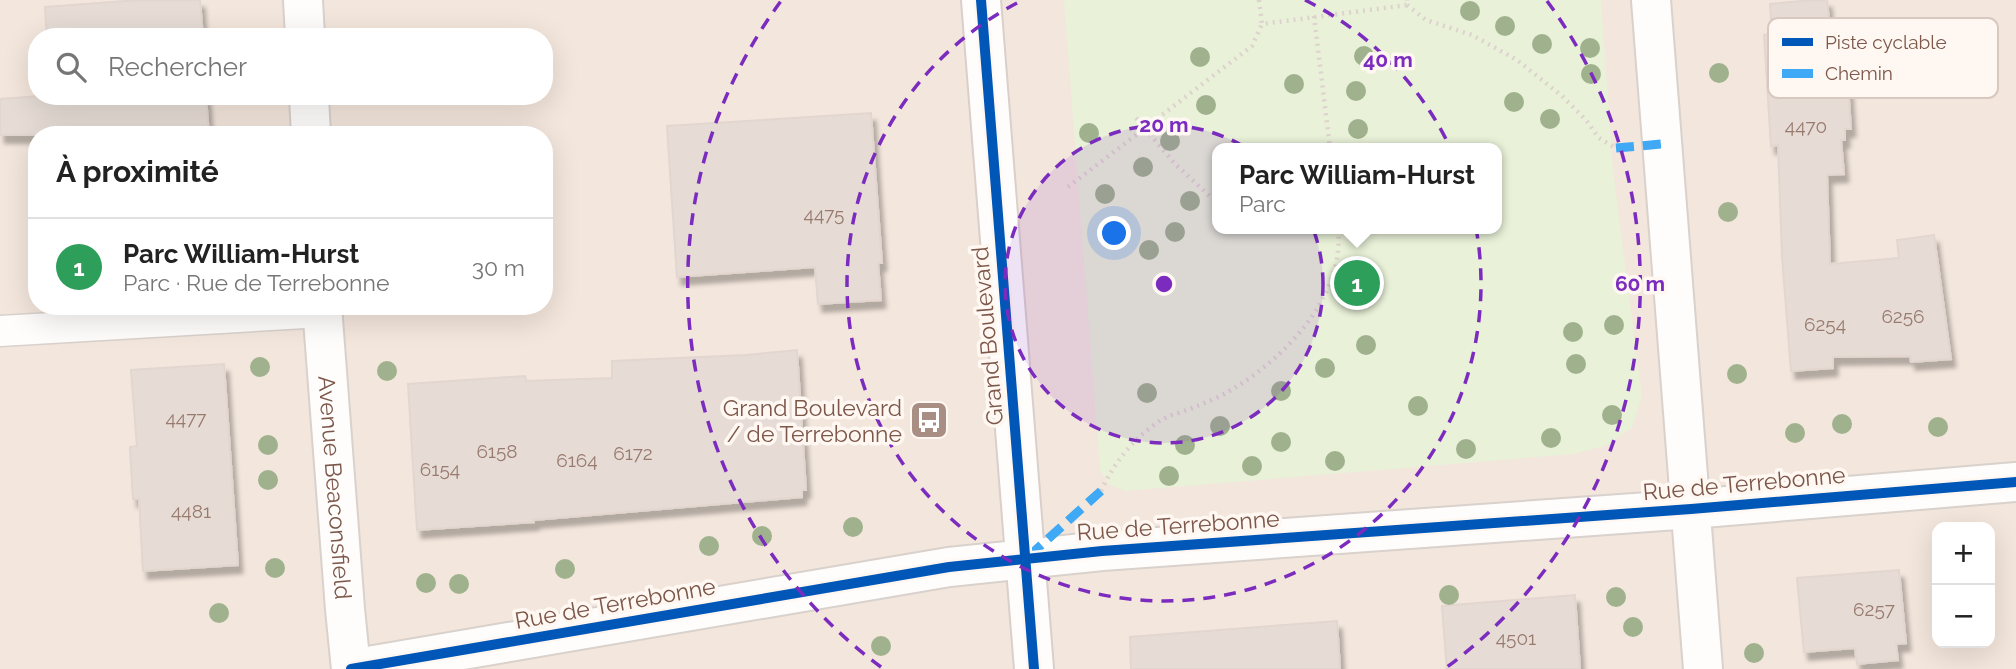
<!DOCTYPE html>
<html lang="fr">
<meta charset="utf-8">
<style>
body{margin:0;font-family:Raleway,sans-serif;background:#f2f2f2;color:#222}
.controls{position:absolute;right:21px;bottom:21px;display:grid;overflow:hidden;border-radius:14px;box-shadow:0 7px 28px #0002}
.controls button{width:63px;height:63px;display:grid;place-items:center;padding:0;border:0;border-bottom:2px solid #e0e0e0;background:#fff;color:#222;font:35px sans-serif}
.you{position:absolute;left:1115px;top:234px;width:24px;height:24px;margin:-18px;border:5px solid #fff;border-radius:50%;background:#1a73e8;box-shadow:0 0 0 10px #1a73e833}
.badge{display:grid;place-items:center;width:46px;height:46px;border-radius:50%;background:#0f766e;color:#fff;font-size:23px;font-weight:700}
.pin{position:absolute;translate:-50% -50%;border:4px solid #fff;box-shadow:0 2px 7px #0006}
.popup{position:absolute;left:1212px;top:143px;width:290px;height:91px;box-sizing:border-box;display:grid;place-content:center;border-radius:14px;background:#fff;filter:drop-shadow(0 2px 5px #0005);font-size:23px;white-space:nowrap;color:#767676}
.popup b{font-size:26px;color:#222}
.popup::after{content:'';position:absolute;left:50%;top:100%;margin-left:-14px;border:14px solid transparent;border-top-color:#fff}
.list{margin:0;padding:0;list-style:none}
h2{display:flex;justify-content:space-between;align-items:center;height:91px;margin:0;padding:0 28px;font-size:30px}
h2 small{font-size:23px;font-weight:400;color:#767676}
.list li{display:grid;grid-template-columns:46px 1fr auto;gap:21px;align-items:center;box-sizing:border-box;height:98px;padding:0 28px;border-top:2px solid #e0e0e0}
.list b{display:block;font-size:26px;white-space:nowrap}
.list p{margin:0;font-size:23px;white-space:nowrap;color:#767676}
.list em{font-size:23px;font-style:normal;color:#767676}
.icon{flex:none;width:38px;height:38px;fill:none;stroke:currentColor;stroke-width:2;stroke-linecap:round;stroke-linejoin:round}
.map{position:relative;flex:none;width:2016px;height:669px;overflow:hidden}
.search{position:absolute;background:#fff;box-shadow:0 7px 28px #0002;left:28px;top:28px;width:525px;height:77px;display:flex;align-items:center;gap:18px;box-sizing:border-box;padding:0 24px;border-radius:28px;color:#767676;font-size:26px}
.panel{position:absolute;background:#fff;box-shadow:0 7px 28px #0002;left:28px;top:126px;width:525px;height:189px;border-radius:28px}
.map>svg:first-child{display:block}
.residential{fill:#f3e6dc;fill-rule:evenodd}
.green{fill:#e9f1d8;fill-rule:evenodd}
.building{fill:#e6dcd5;stroke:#e3d6d0;stroke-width:2;filter:url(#shadow)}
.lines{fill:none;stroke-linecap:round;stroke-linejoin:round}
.lane-casing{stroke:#d9d1cc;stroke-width:33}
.street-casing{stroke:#d9d1cc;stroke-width:42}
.secondary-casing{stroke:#dacfca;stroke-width:42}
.path{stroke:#ddd2ce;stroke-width:4.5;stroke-dasharray:2 5;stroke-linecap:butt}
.lane{stroke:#fefdfc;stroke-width:30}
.street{stroke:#fefdfc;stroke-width:38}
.secondary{stroke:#fefdfc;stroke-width:38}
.quiet{stroke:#3fa9f5;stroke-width:9;stroke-dasharray:18 9;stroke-linecap:butt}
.cycleway-casing{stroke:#fff8f2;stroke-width:15}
.cycleway{stroke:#0057b8;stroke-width:10}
.tree{fill:#a0b28d}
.ring{fill:none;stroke:#7b2cbf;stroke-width:3.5;stroke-dasharray:12 9}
.labels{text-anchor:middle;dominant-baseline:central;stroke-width:7;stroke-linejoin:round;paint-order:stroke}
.number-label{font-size:19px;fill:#987a6f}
.street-label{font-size:23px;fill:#7c574a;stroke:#fff8f2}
.poi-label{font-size:23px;fill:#7c574a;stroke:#fff8f2;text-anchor:end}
.key{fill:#fff8f2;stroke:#d8c8c0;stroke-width:2}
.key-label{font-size:19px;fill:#7c574a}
.centre{fill:#7b2cbf;stroke:#fff8f2;stroke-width:3.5}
.ring-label{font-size:21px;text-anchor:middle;font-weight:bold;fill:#7b2cbf;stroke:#fff8f2;stroke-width:7;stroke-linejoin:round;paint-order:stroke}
</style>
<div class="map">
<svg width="2016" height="669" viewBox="0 0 2016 669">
<defs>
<filter id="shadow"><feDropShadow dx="4.5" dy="8" stdDeviation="2" flood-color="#0004"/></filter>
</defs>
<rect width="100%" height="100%" fill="#faf4ee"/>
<!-- residential -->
<path class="residential" d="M 0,0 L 2016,0 L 2016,669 L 0,669 ZM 37,37 L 544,37 L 544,96 L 37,96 ZM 37,135 L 544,135 L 544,306 L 37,306 ZM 1217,148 L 1497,148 L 1497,229 L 1217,229 ZM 1937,527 L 1990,527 L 1990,643 L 1937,643 Z"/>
<!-- green -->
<path class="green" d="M 1064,0 L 1601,0 L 1613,169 L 1642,397 L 1632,428 L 1605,446 L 1574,454 L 1125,491 L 1109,484 L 1100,470 ZM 1217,148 L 1497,148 L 1497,229 L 1217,229 Z"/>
<!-- building -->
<g class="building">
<polygon points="139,0 200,0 203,37 47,37 45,7"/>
<polygon points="1813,0 1827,0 1830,30 1837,30 1838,40 1845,40 1851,129 1845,129 1845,140 1841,140 1844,174 1827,175 1830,264 1899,258 1897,240 1934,235 1951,359 1911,362 1910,356 1833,357 1833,368 1791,371 1782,255 1778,145 1771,146 1764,35 1772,34 1770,4"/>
<polygon points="40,96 206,96 209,135 0,135 0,99"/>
<polygon points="871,113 882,263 878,263 881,300 818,304 815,267 677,277 667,126"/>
<polygon points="797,350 806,490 802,490 802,497 534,520 534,522 417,530 408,384 525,376 526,381 612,378 612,361 746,355"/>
<polygon points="224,364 238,565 143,571 139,499 133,499 130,447 137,446 131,370"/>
<polygon points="1899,570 1906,643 1896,644 1898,660 1857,664 1855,648 1804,652 1797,578"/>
<polygon points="1575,595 1580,669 1447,669 1442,606"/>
<polygon points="1337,621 1340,669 1131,669 1130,637"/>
</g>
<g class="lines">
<defs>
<polyline id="lane" points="0,331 322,312"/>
<g id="street">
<polyline points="303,0 305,37"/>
<polyline points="1651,0 1703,669"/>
<polyline points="309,96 311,135"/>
<path id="s1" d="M 322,306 L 345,609 L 351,669"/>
<polyline points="351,669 949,567 1102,551 1691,509 2016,482"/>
</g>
<polyline id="secondary" points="981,0 1034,669"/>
</defs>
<!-- lane casing -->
<use href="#lane" class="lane-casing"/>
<!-- street casing -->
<use href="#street" class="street-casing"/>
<!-- secondary casing -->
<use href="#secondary" class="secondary-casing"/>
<!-- path -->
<g class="path">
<polyline points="1259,0 1262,24 1407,5 1407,0"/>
<polyline points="1407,5 1426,20 1472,35 1517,60 1562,96 1586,120 1599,138 1614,147"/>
<polyline points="1314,16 1330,148"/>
<polyline points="1136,118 1176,165 1214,200"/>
<polyline points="1068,187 1252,46 1262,24"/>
<path d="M 1101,491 C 1114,463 1132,440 1158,422 C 1169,414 1185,412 1197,406 C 1210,401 1224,395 1236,387 C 1288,355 1345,294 1338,229"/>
</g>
<!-- lane -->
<use href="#lane" class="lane"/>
<!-- street -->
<use href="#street" class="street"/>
<!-- secondary -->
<use href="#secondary" class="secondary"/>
<!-- quiet -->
<g class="quiet">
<polyline points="1616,148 1662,144"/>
<polyline points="1028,557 1101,491"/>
</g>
<defs>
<g id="cycleway">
<polyline points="981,0 1034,669"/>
<polyline points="351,669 949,567 1102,551 1691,509 2016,482"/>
</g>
</defs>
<!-- cycleway casing -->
<use href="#cycleway" class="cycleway-casing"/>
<!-- cycleway -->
<use href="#cycleway" class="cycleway"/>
</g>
<!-- trees -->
<g class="tree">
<circle cx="1470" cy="11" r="10"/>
<circle cx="1505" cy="26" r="10"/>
<circle cx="1542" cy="44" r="10"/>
<circle cx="1590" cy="48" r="10"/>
<circle cx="1364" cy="56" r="10"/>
<circle cx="1200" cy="57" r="10"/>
<circle cx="1719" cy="73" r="10"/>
<circle cx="1591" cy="74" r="10"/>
<circle cx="1294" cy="84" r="10"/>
<circle cx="1356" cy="91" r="10"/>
<circle cx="1514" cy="102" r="10"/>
<circle cx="1206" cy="105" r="10"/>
<circle cx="1550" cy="119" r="10"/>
<circle cx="1358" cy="129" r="10"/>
<circle cx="1089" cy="133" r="10"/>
<circle cx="1170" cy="141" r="10"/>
<circle cx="1143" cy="167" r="10"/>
<circle cx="1105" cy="194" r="10"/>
<circle cx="1190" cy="201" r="10"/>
<circle cx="1728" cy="212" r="10"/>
<circle cx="1175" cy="232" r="10"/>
<circle cx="1149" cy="250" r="10"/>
<circle cx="1614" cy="325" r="10"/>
<circle cx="1573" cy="332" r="10"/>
<circle cx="1366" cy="345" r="10"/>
<circle cx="1576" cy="364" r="10"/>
<circle cx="260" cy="367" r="10"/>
<circle cx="1325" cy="368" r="10"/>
<circle cx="387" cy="371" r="10"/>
<circle cx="1737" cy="374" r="10"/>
<circle cx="1281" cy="391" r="10"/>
<circle cx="1147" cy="393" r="10"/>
<circle cx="1418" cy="406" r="10"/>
<circle cx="1612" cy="415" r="10"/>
<circle cx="1842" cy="424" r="10"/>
<circle cx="1220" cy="426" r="10"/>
<circle cx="1938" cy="427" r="10"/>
<circle cx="1795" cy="433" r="10"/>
<circle cx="1551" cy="438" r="10"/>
<circle cx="1281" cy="442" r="10"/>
<circle cx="268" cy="445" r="10"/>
<circle cx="1185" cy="445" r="10"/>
<circle cx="1466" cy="449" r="10"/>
<circle cx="1335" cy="461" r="10"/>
<circle cx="1252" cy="466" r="10"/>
<circle cx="1169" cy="476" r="10"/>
<circle cx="268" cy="480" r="10"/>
<circle cx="853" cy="527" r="10"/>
<circle cx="762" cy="536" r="10"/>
<circle cx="709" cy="546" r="10"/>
<circle cx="275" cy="568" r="10"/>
<circle cx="565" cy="569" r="10"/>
<circle cx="426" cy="583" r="10"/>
<circle cx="459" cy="584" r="10"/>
<circle cx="1449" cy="595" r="10"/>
<circle cx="1616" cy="597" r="10"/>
<circle cx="219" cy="613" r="10"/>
<circle cx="1633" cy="627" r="10"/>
<circle cx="881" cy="646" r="10"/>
<circle cx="1754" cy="653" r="10"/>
</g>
<!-- distance rings -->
<circle cx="1164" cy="284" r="159" fill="#7b2cbf" fill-opacity=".12"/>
<g class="ring">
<circle cx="1164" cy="284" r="159"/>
<path d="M1305 0A317 317 0 1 1 1023 0"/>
<path d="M881 667A476 476 0 0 1 781 1M1547 1A476 476 0 0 1 1447 667"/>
</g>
<!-- icons -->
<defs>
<symbol id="bus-square" viewBox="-11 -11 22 22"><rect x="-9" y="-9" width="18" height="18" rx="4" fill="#a88e83" stroke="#fff8f2"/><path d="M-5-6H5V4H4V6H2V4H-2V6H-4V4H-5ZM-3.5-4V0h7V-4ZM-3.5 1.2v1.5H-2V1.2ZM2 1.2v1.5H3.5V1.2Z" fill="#fff"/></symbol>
</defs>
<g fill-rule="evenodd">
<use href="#bus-square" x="907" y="398" width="44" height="44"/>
</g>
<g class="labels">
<!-- number labels -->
<g class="number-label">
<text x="1806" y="126">4470</text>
<text x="824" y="214">4475</text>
<text x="1903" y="316">6256</text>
<text x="1825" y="324">6254</text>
<text x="186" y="418">4477</text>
<text x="497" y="451">6158</text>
<text x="633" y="453">6172</text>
<text x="577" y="460">6164</text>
<text x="440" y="469">6154</text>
<text x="191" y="511">4481</text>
<text x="1874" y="609">6257</text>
<text x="1516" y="638">4501</text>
</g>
<!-- street labels -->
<g class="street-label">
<text transform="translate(987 336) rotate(-95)">Grand Boulevard</text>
<text transform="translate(1744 483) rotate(-5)">Rue de Terrebonne</text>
<text stroke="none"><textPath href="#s1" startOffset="182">Avenue Beaconsfield</textPath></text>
<text transform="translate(1178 525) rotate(-4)">Rue de Terrebonne</text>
<text transform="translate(615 603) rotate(-10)">Rue de Terrebonne</text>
</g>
<!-- poi labels -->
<g class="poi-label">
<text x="902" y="407">Grand Boulevard<tspan x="902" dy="26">/ de Terrebonne</tspan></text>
</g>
</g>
<!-- legend -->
<rect x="1768" y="18" width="230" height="80" rx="10" class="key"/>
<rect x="1782" y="38" width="31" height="8" fill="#0057b8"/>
<rect x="1782" y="69" width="31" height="9" fill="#3fa9f5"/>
<g class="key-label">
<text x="1825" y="49">Piste cyclable</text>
<text x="1825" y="80">Chemin</text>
</g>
<circle cx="1164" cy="284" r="10" class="centre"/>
<g class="ring-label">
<text x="1388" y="67">40 m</text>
<text x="1164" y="132">20 m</text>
<text x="1640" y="291">60 m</text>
</g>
</svg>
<div class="controls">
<button>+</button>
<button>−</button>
</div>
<div class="you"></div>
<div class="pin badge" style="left:1357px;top:283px;background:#2e9e5b">1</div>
<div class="popup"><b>Parc William-Hurst</b>Parc</div>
<div class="search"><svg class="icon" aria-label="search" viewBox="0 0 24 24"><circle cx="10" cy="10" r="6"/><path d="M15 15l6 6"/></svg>Rechercher</div>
<section class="panel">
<h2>À proximité<small></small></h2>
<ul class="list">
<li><span class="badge" style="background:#2e9e5b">1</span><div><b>Parc William-Hurst</b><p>Parc · Rue de Terrebonne</p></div><em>30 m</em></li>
</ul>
</section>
</div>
